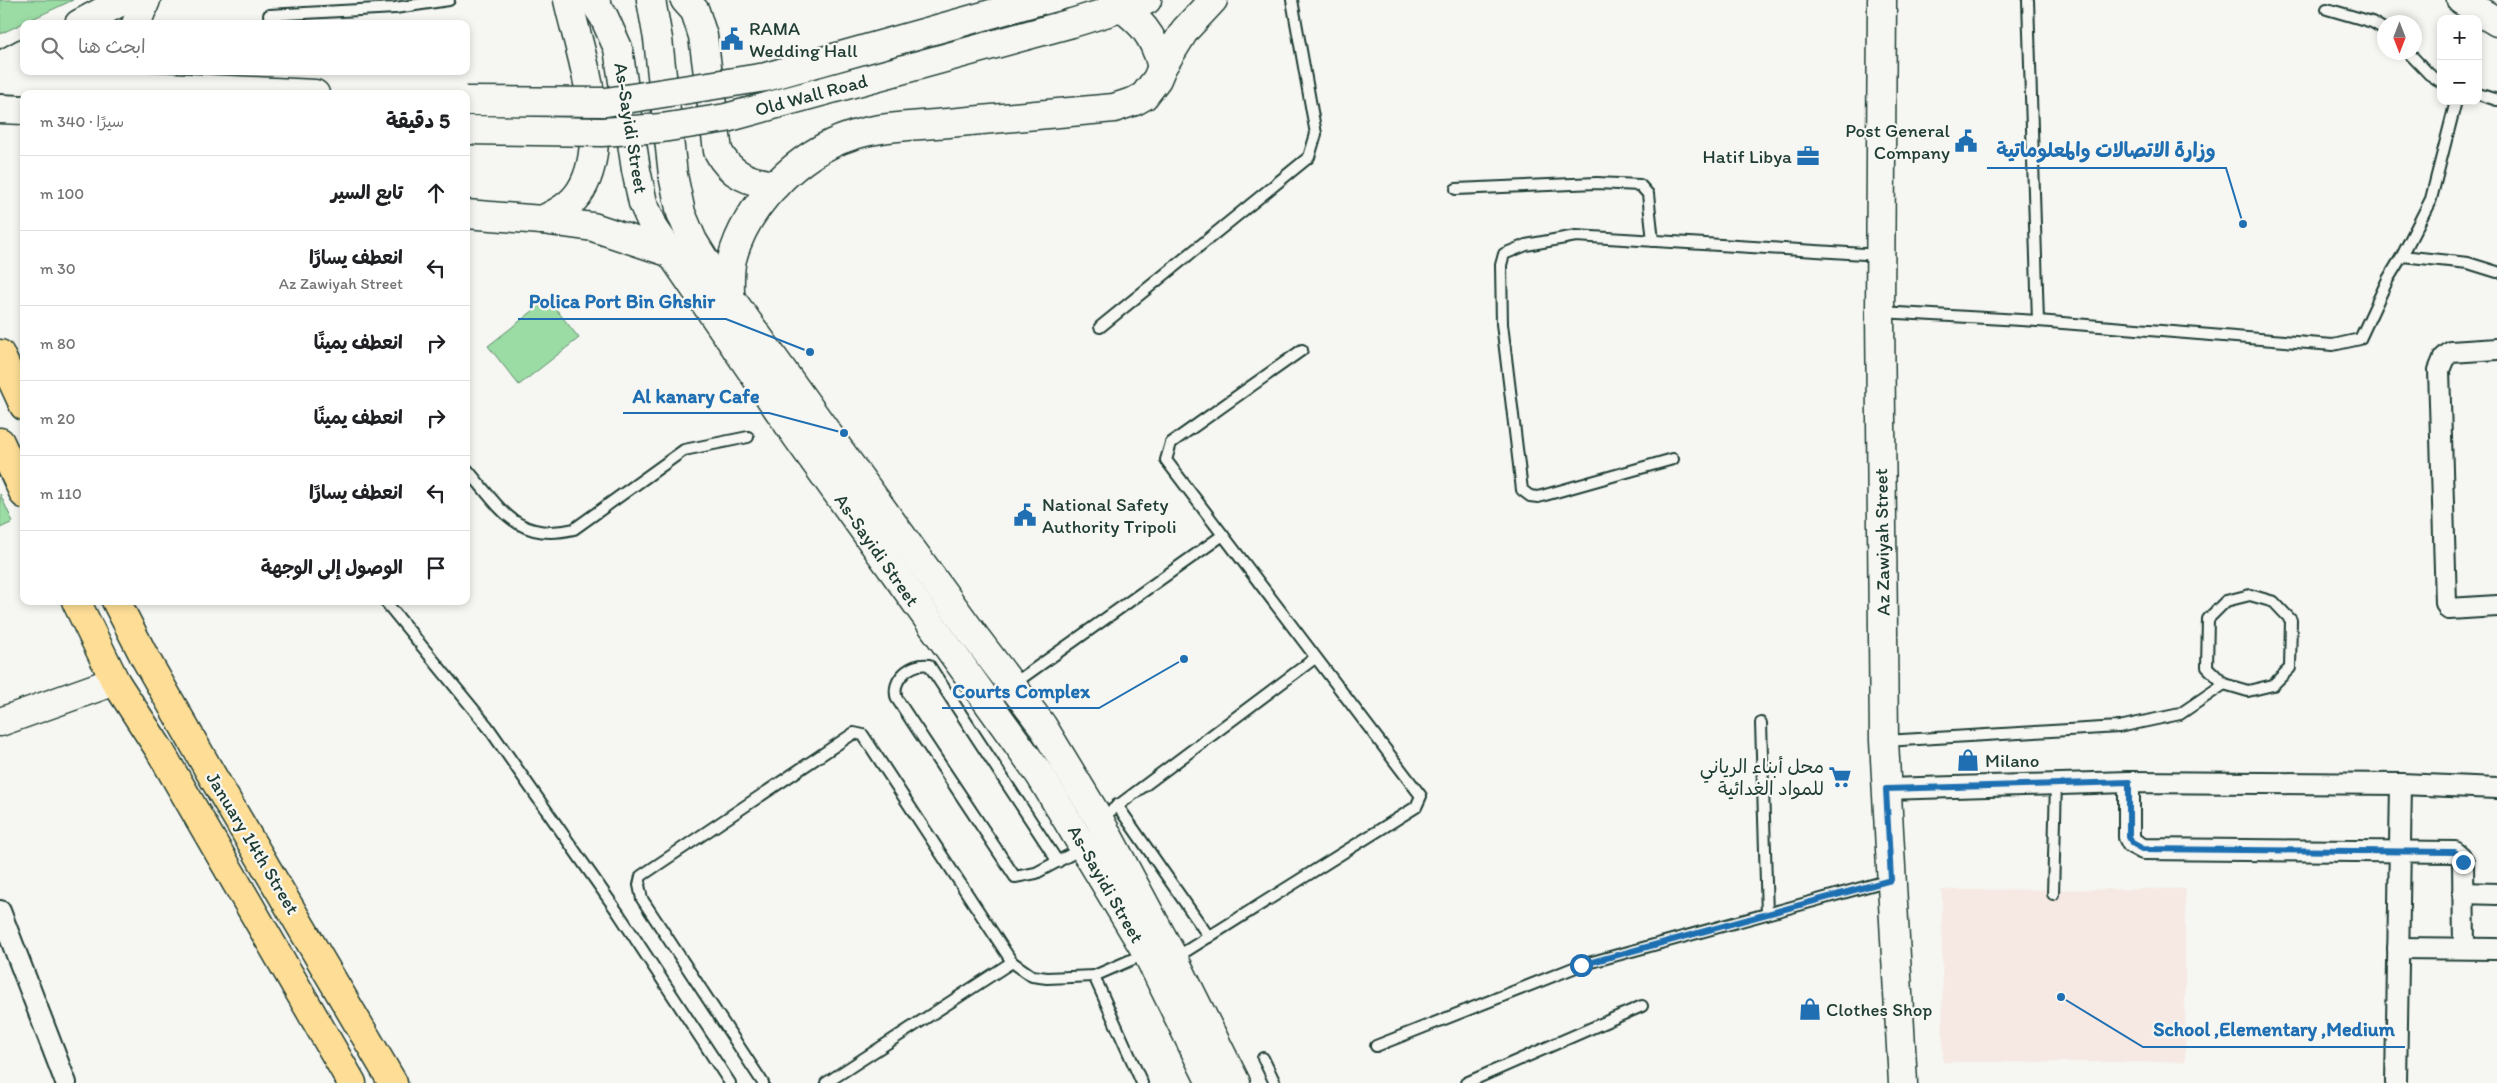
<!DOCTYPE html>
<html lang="ar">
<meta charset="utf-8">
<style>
body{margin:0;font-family:Itim,"Playpen Sans Arabic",sans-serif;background:#f2f2f2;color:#202124;direction:rtl}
.controls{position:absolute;right:15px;top:15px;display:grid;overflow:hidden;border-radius:10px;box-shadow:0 2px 8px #0003}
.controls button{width:45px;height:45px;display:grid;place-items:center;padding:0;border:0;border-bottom:1px solid #e0e0e0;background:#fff;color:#202124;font:25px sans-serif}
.compass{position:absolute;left:2377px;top:15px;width:45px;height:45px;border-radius:50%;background:#fff;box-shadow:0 2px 8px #0003;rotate:180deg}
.stop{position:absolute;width:15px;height:15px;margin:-11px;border:4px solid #1f6fb2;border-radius:50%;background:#fff}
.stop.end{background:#1f6fb2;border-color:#fff;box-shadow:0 1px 5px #0008}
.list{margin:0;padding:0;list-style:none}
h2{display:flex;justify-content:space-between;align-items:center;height:65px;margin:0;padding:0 20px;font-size:21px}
h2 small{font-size:16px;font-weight:400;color:#757577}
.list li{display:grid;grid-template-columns:32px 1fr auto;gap:15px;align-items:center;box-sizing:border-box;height:75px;padding:0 20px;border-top:1px solid #e0e0e0}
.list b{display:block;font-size:19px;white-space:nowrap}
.list p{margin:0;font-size:16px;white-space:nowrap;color:#757577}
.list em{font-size:16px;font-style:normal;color:#757577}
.icon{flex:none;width:28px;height:28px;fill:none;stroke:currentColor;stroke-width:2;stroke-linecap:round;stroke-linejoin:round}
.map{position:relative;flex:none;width:2497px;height:1083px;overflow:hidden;direction:ltr}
.search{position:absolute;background:#fff;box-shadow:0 2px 8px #0003;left:20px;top:20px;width:450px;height:55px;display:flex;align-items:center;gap:12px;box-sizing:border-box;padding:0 18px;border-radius:10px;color:#757577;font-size:19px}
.panel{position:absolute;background:#fff;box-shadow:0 2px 8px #0003;left:20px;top:90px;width:450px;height:515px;border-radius:10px;direction:rtl}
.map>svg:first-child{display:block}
.built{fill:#f6e8e2}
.green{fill:#9bdba4;stroke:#5d8c6c}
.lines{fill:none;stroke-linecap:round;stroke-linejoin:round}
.lane-casing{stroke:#1f3d34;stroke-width:14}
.street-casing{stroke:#1f3d34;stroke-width:24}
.secondary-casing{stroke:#1f3d34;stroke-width:31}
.highway-casing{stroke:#1f3d34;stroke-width:31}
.lane{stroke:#f6f6f2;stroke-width:10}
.street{stroke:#f6f6f2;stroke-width:20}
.secondary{stroke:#f6f6f2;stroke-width:28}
.highway{stroke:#fede96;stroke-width:28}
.secondary-bridge-casing{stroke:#1f3d34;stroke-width:31;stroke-linecap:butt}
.secondary-bridge{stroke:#f6f6f2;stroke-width:28}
.route{stroke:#1f6fb2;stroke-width:6}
.labels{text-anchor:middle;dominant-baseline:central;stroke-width:4.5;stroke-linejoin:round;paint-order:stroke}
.poi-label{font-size:19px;fill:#1f3d34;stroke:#f6f6f2;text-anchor:start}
.street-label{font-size:19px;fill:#1f3d34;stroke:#f6f6f2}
.leader{fill:none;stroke:#1f6fb2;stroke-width:2}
.callout-dot{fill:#1f6fb2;stroke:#f6f6f2;stroke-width:2}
.callout-label{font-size:20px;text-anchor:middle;font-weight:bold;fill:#1f6fb2;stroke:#f6f6f2;stroke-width:4.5;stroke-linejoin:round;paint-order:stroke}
</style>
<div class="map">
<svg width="2497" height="1083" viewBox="0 0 2497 1083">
<rect width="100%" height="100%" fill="#f6f6f2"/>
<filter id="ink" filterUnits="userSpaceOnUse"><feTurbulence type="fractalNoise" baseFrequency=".02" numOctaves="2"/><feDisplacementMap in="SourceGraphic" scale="10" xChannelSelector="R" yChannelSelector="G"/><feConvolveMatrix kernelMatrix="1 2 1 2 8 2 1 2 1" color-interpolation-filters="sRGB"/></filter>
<g filter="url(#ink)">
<!-- built -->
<polygon class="built" points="2185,889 2185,1062 1943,1062 1942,890"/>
<!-- green -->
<g class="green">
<polygon points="0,0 73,0 0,34"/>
<polygon points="548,299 579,338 519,385 488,346"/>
<polygon points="0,494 13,522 0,528"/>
</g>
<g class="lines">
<defs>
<g id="lane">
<polyline points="2028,0 2038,321"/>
<polyline points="2327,9 2372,22 2384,29"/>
<polyline points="269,15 395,8 449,0"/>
<polyline points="2408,52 2429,74 2441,82"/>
<polyline points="2478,94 2497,100"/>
<polyline points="2456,101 2431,199 2402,256 2468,263 2497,272"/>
<polyline points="1456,189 1597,183 1640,185 1648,194 1653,241"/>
<polyline points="1881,312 2038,321 2333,345 2360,339 2388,279 2402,256"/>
<polyline points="1100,327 1309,157 1316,134 1292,0"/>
<polyline points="1673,459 1538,497 1530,496 1522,490 1502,324 1501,265 1504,254 1526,245 1576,236 1880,255"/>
<path d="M 466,468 C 500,507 516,543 574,529 L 684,450 L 748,437"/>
<polygon points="2250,595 2274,602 2291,620 2290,668 2273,685 2248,691 2224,684 2207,667 2208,619 2226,601"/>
<polyline points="385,601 488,727 619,914 730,1083"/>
<polyline points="1012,685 1223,535"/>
<polyline points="1761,723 1767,914"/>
<polyline points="1885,741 2119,727 2180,714 2224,684"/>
<polyline points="1117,805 1209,937"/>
<polyline points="1100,819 1315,658"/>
<path d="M 1058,862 L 929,665 C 911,662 890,680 897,699 L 1015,877 L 1036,873 L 1083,848"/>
<polyline points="2053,894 2056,783"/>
<polyline points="1175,958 1416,807 1421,796 1166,460 1171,443 1302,350"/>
<polyline points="1094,976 1142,1083"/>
<polyline points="1376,1046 1581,965 1890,880"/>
<polyline points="1263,1058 1275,1083"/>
<polyline points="763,1083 642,899 639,885 641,876 854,733 863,735 1012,962 1032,976 1047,978 1094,976 1147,953"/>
<polyline points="826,1083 1012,962"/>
<polyline points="1466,1083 1642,1006"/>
</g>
<g id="street">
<polyline points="2497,349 2451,352 2444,358 2439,370 2446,603 2449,609 2497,606"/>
<polyline points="2129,782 2129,837 2132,843 2143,849 2455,852 2460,856 2463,862 2464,948"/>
<polyline points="1886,789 2129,782 2401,784 2497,788"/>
<polyline points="2463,893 2497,894"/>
<polyline points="0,911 66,1083"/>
<polyline points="2398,948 2497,949"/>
<polyline points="2396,1083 2401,784"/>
</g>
<g id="secondary">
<polyline points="593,0 604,17 618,48 636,170 643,203 655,230 797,437 1040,775 1147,953 1211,1083"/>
<polyline points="651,0 658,39 673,175 681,213 693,241 714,275 843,455 976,638 1042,725 1099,819 1174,959 1236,1083"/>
<path d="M 685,0 L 695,11 L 703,36 L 718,151 C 730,175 750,182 776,185"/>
<path d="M 1112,0 C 1140,21 1153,32 1162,67"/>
<polyline points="1882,0 1880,312 1884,741 1903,1083"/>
<polyline points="2461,0 2497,22"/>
<polyline points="1072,23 1147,0"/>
<polyline points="79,24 124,0"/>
<polyline points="136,24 146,0"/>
<polyline points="0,66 24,53"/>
<polyline points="0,79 315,94"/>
<polyline points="0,109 24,110"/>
<polyline points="466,214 542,220 593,227 668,252"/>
<path d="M 542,220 C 557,213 572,205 581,190 C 612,138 580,55 568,0"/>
<path d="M 730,297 C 730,285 729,271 732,259 C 746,205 798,153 851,136 C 881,126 916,126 948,123 C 1003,118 1058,113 1114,108 L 1135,101 L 1144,96 L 1157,79 L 1162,67 L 1185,30 L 1213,0"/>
<polyline points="0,722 115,681"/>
</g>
<g id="highway">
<polyline points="0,354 24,406"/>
<polyline points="0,442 24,494"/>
<polyline points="76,601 115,681 159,749 352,1083"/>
<polyline points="116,601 144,656 210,772 393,1083"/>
</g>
</defs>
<!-- lane casing -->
<use href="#lane" class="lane-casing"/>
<!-- street casing -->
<use href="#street" class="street-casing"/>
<!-- secondary casing -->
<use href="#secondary" class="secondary-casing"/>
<!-- highway casing -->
<use href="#highway" class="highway-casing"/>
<!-- lane -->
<use href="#lane" class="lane"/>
<!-- street -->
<use href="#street" class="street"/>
<!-- secondary -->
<use href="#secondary" class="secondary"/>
<!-- highway -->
<use href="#highway" class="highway"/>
<defs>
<g id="secondary-bridge">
<polyline points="466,101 606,102 766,77 1041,0"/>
<polyline points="466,130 602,132 662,128 726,118 1072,23"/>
</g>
</defs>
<!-- secondary-bridge casing -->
<use href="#secondary-bridge" class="secondary-bridge-casing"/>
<!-- secondary-bridge -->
<use href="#secondary-bridge" class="secondary-bridge"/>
</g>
</g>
<g class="lines" filter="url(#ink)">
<!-- route -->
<polyline class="route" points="1581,965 1891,880 1886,789 2129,782 2129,837 2132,843 2143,849 2455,852 2460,856 2463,862"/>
</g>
<!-- icons -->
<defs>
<symbol id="civic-bare" viewBox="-9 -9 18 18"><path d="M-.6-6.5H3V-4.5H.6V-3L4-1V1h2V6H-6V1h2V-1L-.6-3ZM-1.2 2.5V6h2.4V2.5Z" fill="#1f6fb2" stroke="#f6f6f2" stroke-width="2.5" paint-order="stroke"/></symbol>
<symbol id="office-bare" viewBox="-9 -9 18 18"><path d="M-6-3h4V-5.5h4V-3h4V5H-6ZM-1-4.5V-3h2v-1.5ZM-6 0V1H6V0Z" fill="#1f6fb2" stroke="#f6f6f2" stroke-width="2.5" paint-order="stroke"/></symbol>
<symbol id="shop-bare" viewBox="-9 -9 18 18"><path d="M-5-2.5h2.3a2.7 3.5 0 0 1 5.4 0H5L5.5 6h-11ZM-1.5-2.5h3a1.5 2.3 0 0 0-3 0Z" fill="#1f6fb2" stroke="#f6f6f2" stroke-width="2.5" paint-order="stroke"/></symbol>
<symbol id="supermarket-bare" viewBox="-9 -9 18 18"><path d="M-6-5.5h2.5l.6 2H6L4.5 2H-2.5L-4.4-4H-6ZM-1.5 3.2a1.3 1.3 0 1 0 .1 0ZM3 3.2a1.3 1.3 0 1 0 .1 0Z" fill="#1f6fb2" stroke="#f6f6f2" stroke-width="2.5" paint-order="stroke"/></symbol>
</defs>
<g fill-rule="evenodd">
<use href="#civic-bare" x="716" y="23" width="32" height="32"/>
<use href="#civic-bare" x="1950" y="125" width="32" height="32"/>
<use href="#office-bare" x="1792" y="140" width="32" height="32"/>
<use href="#civic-bare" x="1009" y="499" width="32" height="32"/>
<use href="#shop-bare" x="1952" y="744" width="32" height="32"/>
<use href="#supermarket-bare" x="1824" y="761" width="32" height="32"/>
<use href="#shop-bare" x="1794" y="993" width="32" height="32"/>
</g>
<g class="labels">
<!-- poi labels -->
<g class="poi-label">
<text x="749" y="28">RAMA<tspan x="749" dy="22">Wedding Hall</tspan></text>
<text x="1950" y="130" text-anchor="end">Post General<tspan x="1950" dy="22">Company</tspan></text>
<text x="1792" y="156" text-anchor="end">Hatif Libya</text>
<text x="1042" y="504">National Safety<tspan x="1042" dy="22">Authority Tripoli</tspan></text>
<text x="1985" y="760">Milano</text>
<text x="1824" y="766" text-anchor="end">محل أبناء الرياني<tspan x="1824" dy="22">للمواد الغدائية</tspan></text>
<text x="1826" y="1009">Clothes Shop</text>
</g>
<!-- street labels -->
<g class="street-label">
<text transform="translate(811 95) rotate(-15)">Old Wall Road</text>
<text transform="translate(631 128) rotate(81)">As-Sayidi Street</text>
<text transform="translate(1882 542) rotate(-91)">Az Zawiyah Street</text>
<text transform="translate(877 550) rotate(55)">As-Sayidi Street</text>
<text transform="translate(253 843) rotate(59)">January 14th Street</text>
<text transform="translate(1106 884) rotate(60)">As-Sayidi Street</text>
</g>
</g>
<!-- callouts -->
<path class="leader" d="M2243 224L2226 168H1987M810 352L726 319H518M844 433L769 413H623M1184 659L1099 708H942M2061 997L2143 1047H2405"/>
<g class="callout-dot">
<circle cx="2243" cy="224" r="5"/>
<circle cx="810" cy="352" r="5"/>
<circle cx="844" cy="433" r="5"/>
<circle cx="1184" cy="659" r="5"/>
<circle cx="2061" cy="997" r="5"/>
</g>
<g class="callout-label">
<text x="2106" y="157">وزارة الاتصالات والمعلوماتية</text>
<text x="622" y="308">Polica Port Bin Ghshir</text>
<text x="696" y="403">Al kanary Cafe</text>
<text x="1021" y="698">Courts Complex</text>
<text x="2274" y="1036">School ,Elementary ,Medium</text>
</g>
</svg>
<div class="controls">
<button>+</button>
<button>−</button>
</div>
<svg class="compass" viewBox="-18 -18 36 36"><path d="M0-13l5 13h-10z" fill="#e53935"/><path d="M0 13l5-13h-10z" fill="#757577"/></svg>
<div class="stop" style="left:1581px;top:965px"></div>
<div class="stop end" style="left:2463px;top:862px"></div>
<div class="search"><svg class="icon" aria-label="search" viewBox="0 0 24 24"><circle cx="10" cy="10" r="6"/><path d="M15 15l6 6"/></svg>ابحث هنا</div>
<section class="panel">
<h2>5 دقيقة<small>سيرًا · 340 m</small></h2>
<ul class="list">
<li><svg class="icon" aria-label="ahead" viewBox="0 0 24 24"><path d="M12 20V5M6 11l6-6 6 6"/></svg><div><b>تابع السير</b></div><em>100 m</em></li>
<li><svg class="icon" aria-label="left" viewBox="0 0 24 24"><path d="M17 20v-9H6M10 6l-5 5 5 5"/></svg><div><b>انعطف يسارًا</b><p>Az Zawiyah Street</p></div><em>30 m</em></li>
<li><svg class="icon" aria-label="right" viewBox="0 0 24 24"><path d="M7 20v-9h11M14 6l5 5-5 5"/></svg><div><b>انعطف يمينًا</b></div><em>80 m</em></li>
<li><svg class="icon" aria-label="right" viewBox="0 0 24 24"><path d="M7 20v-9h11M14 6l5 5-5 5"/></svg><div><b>انعطف يمينًا</b></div><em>20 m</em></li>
<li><svg class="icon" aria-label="left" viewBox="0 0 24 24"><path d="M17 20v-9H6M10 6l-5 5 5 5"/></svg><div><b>انعطف يسارًا</b></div><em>110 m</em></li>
<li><svg class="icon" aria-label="arrive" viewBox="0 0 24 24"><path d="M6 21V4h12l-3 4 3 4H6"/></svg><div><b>الوصول إلى الوجهة</b></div></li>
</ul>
</section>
</div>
